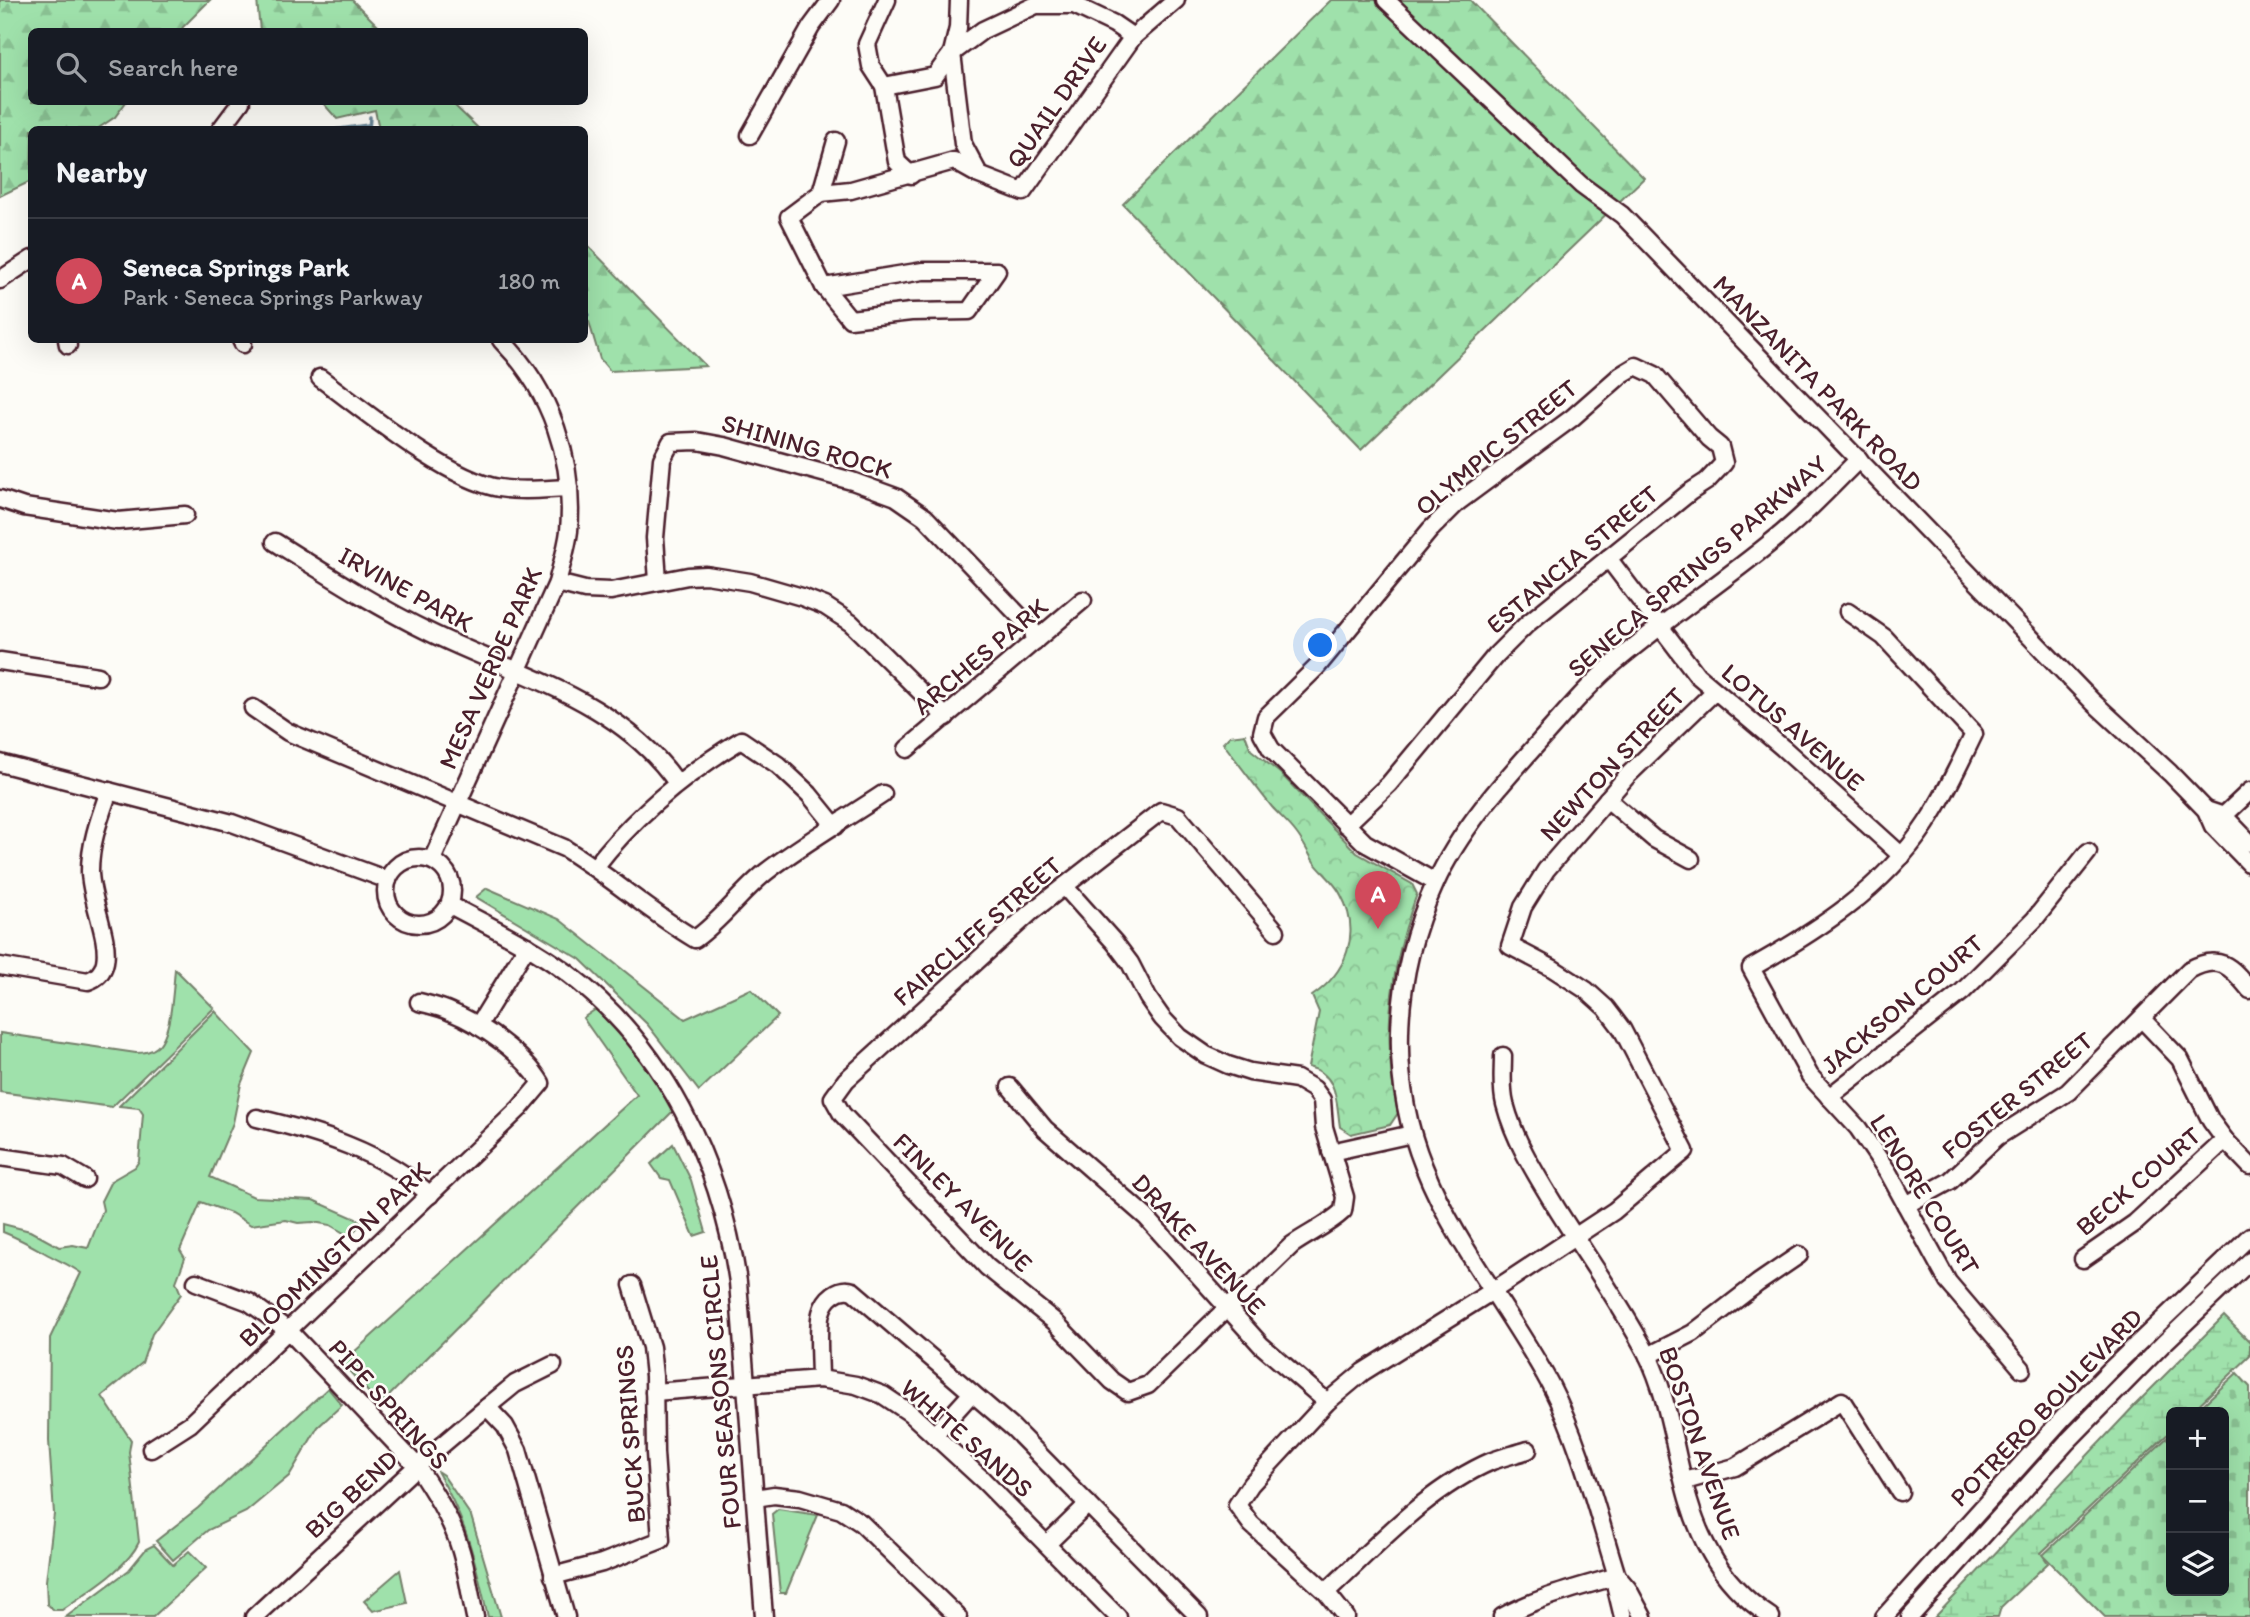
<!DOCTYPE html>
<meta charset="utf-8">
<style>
body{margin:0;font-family:Itim,sans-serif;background:#20242c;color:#f1f3f6}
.controls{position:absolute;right:21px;bottom:21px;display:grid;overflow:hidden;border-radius:10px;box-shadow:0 7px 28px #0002}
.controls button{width:63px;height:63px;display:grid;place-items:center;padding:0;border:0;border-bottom:2px solid #363941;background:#171b24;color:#f1f3f6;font:35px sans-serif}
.you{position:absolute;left:1321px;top:646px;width:24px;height:24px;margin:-18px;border:5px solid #fff;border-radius:50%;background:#1a73e8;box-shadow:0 0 0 10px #1a73e833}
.badge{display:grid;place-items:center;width:46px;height:46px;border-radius:50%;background:#d1495b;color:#fff;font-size:23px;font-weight:700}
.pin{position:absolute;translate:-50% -58px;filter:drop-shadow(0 2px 4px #0008)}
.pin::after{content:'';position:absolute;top:37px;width:24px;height:21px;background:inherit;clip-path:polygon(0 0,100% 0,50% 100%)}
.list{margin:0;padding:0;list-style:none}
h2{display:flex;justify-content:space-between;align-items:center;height:91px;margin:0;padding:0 28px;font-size:30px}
h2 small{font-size:23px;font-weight:400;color:#9ea1a6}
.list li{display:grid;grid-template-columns:46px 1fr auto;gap:21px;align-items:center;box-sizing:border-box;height:126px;padding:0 28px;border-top:2px solid #363941}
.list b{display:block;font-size:26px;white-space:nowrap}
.list p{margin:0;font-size:23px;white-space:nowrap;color:#9ea1a6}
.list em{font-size:23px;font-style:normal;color:#9ea1a6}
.icon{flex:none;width:38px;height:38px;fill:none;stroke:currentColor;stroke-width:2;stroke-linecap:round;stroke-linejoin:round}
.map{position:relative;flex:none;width:2250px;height:1617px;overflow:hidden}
.search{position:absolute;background:#171b24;box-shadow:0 7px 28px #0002;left:28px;top:28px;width:560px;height:77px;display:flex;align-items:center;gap:18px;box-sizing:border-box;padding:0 24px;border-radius:10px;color:#9ea1a6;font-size:26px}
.panel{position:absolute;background:#171b24;box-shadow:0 7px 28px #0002;left:28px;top:126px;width:560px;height:217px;border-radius:10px}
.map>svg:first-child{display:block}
.green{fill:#9fe1ab;stroke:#74806b;stroke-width:2}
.forest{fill:url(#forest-firs);stroke:#74806b;stroke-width:2}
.wetland{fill:url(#wetland-marsh);stroke:#74806b;stroke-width:2}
.cemetery{fill:url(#cemetery-stones);stroke:#74806b;stroke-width:2}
.park{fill:url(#park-crowns);stroke:#74806b;stroke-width:2}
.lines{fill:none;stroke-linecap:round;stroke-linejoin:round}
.stream{stroke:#698696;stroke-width:3.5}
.minor-casing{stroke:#4a1f2b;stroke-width:21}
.minor{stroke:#fdfcf7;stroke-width:16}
.labels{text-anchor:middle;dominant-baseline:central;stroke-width:5;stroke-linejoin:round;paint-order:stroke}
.street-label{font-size:26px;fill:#4a1f2b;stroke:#fdfcf7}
</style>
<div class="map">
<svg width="2250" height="1617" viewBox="0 0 2250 1617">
<defs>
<pattern id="forest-firs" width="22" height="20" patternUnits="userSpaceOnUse" patternTransform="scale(1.75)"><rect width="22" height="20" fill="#9fe1ab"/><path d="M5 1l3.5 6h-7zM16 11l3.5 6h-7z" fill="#8ac193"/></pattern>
<pattern id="wetland-marsh" width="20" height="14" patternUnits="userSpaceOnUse" patternTransform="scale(1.75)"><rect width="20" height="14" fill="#9fe1ab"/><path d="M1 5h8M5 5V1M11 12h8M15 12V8" fill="none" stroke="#8ac193"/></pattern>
<pattern id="cemetery-stones" width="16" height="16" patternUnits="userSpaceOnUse" patternTransform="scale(1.75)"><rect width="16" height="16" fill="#9fe1ab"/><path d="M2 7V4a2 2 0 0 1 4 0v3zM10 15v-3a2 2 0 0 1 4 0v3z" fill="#8ac193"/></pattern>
<pattern id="park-crowns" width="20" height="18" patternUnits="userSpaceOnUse" patternTransform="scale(1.75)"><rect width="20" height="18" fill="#9fe1ab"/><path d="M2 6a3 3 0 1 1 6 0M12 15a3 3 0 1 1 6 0" fill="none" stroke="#8ac193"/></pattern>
</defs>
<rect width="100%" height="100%" fill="#fdfcf7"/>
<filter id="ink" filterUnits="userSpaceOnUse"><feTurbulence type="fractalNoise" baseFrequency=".0143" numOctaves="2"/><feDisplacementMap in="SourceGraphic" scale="14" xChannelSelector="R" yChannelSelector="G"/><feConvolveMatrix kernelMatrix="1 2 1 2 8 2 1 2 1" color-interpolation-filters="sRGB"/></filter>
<g filter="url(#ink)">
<!-- green -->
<g class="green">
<polygon points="487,888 559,919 685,1019 751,989 778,1016 699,1091 647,1024 580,959 476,897"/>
<path d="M 175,969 L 214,1008 L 112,1107 L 0,1092 L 0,1033 L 136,1053 C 144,1053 151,1052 157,1047 C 172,1034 173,988 175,969 Z"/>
<polygon points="596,1009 644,1061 673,1111 380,1405 342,1363 637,1095 583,1018"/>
<path d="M 215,1011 L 254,1053 L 241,1084 L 233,1123 L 210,1177 L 254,1197 L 313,1200 L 363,1222 L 349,1236 L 330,1225 L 313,1222 L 298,1223 L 286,1220 L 251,1225 L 231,1213 L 201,1202 L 180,1250 L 185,1258 L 176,1282 L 181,1294 L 152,1334 L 142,1363 L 102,1396 L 131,1440 L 129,1452 L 139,1542 C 127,1569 86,1592 62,1610 L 54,1610 L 47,1604 L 46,1581 L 54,1514 L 49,1441 L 50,1338 L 81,1273 C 69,1264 57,1260 45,1253 C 31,1245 18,1238 3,1232 L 3,1224 L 30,1231 L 59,1247 L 73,1245 L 88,1248 L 103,1210 L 101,1201 L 111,1181 L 135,1167 L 139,1161 L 143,1114 L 139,1108 L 119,1106 Z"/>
<polygon points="673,1144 691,1180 706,1232 694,1236 670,1180 661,1178 651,1164"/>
<polygon points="328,1388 342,1405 318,1427 289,1476 246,1512 208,1530 173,1560 156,1541 198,1508"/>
<path d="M 437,1471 L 443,1475 L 471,1516 L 501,1617 L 488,1617 C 475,1560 467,1522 437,1471 Z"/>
<polygon points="778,1509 818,1515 786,1593 780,1593 772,1514"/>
<polygon points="154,1545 173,1565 189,1551 206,1568 153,1617 66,1617 129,1570 146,1549"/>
<polygon points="400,1570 407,1603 373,1611 364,1601"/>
</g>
<!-- forest -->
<g class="forest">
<polygon points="0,0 210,0 183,27 181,31 32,32 32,102 126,102 115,117 97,129 32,130 31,181 0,196"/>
<polygon points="257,0 352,0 383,31 260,31"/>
<polygon points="1331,0 1470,0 1644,178 1361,450 1123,204"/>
<polygon points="322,102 451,102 479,129 379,129 375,110 337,119"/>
<polygon points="585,243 706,366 610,371 600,359 589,322 585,318"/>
</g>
<!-- wetland -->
<polygon class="wetland" points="2224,1316 2250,1342 2250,1356 2191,1412 2171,1412 2171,1431 2041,1553 2048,1563 2001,1607 1998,1617 1935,1617 2135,1405"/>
<!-- cemetery -->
<polygon class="cemetery" points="2237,1373 2250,1387 2250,1617 2105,1617 2043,1555 2171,1434 2171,1591 2224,1591 2224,1412 2195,1412"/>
<!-- park -->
<path class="park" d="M 1245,734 L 1251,750 L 1280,773 L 1357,853 L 1412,884 L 1417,894 C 1390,966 1381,1038 1398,1113 L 1390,1125 L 1351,1134 L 1340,1127 C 1336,1102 1339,1074 1308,1067 L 1319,1012 L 1312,996 C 1346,973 1362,934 1341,895 C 1335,882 1322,873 1314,862 C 1308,853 1304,843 1297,834 C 1290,824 1280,816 1272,807 C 1255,786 1239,764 1223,743 L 1230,736 Z"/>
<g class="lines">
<!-- stream -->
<g class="stream">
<polyline points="333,130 368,125"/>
<polyline points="369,130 370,117"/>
<polyline points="584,306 588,315"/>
</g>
<defs>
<g id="minor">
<polyline points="887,0 867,44 871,66 884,86 897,162 911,175"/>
<polyline points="959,0 958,28 952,53 963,144 979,174"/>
<polyline points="1386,0 1581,185 1622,215 2093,702 2170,773 2206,810 2213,826 2250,864"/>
<polyline points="884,86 935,76 952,53 983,30 1036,5 1074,5 1114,24 1133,37"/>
<polyline points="220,130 241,102"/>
<polyline points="750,135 811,27 831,0"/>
<polyline points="821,193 851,190 954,161 979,175 1023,192 1133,37 1176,0"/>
<polygon points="923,271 997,271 969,311 911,312 850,319 824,287"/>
<polyline points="0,280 32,259"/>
<polyline points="824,287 789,217 821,193 836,141"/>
<polyline points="67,340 68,345"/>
<polyline points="241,340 243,344"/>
<path d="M 320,378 C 365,411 446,479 499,488 C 521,492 546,489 569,488"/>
<polyline points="0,499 24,507 118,521 185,515"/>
<path d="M 275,542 C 326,574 377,607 431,633 C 517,675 620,700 677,783"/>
<polyline points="1608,558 1697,675 1783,748 1902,856"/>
<polyline points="658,581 655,538 662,459 671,442 697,441 724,446 852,481 896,497 925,517 1028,625 1033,631 1035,641"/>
<polyline points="557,583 585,590 611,591 688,576 706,575 750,582 802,597 825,606 851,623 946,717"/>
<path d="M 1848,612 L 1884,637 L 1974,734 C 1959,765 1945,795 1926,824 C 1883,889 1817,931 1751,968 L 1810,1076 L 1858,1128 L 1888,1172 L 1948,1282 L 2022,1369"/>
<polyline points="0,661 98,676"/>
<path d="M 253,708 L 288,732 L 564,848 C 610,876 649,912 695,939 C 722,920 740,893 766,872 C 802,844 844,820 883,794"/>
<polyline points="907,749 1083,600"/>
<polyline points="0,763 232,823 388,880"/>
<polyline points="1607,799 1654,839 1691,859"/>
<polyline points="2206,810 2224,816 2250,843"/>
<polyline points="2216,823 2250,791"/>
<polyline points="1346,825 1389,784 1496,655 1527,624 1690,492 1707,481 1724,463 1720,447 1709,438 1655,375 1636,366 1621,375 1572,418 1458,502 1430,530 1317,667 1266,717 1262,733 1271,749 1365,843 1435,882"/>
<circle cx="419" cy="891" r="33"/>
<path d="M 432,860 L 557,583 C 561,566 567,548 569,531 C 575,461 551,390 501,340"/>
<path d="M 595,867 C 635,815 685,774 741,740 L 778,765 L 809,794 L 835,826"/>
<path d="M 1065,887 L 1115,943 L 1130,963 L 1148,998 L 1162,1018 L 1180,1037 L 1206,1055 L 1228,1065 L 1250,1072 L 1297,1079 L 1314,1089 L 1322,1100 L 1324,1127 L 1345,1197 L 1343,1211 C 1328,1225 1309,1233 1292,1245 L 1148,1385 L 1128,1392 L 1112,1381 L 1054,1321 L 987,1267 L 842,1114 L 833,1098 L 846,1080 L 1031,912 L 1161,811 L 1178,816 L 1276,931"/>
<path d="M 450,905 C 489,926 530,945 566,972 C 665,1046 720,1162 738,1282 L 764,1617"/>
<path d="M 0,966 L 88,981 C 97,978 103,972 105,962 C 110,938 90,899 90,871 C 90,843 100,817 109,791"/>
<polyline points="2142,1019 2180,1059 2211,1121 2225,1140 2250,1166"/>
<polyline points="478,1026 527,946"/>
<path d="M 1503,1056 C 1503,1072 1501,1089 1505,1104 C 1515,1142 1537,1176 1557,1209 C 1587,1257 1621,1304 1647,1354 C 1678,1416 1675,1492 1710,1552 C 1725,1580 1745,1600 1771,1617"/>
<polyline points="1010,1087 1045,1129 1146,1217 1261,1345 1327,1402"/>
<polyline points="1829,1097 1962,992 2034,920 2088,852"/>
<path d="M 257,1118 C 317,1132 384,1152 430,1195"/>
<polyline points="1331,1152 1412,1134"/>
<polyline points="0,1157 63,1166 85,1179"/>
<path d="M 1906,1205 L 1950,1181 L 1997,1137 L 2068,1092 L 2189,970 C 2219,953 2231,966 2250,990"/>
<polyline points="2083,1259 2135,1223 2225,1140"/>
<path d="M 196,1282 L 249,1302 L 289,1331 L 417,1466 C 434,1492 451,1518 460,1548 C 467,1570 470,1594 475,1617"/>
<polyline points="1648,1356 1693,1333 1758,1283 1799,1255"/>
<path d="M 820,1379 C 820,1362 817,1327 821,1313 C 825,1298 839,1286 853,1291 L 1013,1428 L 1199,1617"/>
<polyline points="654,1392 820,1379 856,1385 883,1395 910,1413 983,1480 1118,1617"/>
<polyline points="487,1407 505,1426 518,1450 566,1617"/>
<polyline points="934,1435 972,1393"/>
<path d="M 151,1449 L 190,1424 L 520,1108 L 541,1083 C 525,1055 481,1024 451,1012 C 441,1007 430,1005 419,1002"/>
<polyline points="1685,1481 1735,1467 1842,1401 1900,1492"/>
<polyline points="755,1498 774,1495 800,1498 841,1510 861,1523 958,1617"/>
<polyline points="1047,1544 1088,1504"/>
<polyline points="553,1576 602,1563 661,1540 655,1453 654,1376 651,1347 632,1285"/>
<polyline points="1617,1576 1628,1589 1643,1617"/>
<path d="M 1326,1592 C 1376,1546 1427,1489 1492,1461 C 1503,1457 1516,1454 1528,1450"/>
<polyline points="254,1617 417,1466 487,1407 515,1384 553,1365"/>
<polyline points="1346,1617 1326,1592 1251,1524 1237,1505 1251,1484 1327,1402 1363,1372 1494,1290 1614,1211 1685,1151 1622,1029 1606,1008 1586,990 1552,968 1510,946 1523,907 1546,870 1628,775 1715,691"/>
<path d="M 1502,1617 C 1538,1597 1577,1588 1617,1576"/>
<path d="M 1623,1617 L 1616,1588 L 1617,1576 C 1597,1512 1581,1444 1550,1384 C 1511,1311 1455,1245 1424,1167 C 1387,1076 1394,972 1435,884 C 1459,831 1501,784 1539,742 C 1565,713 1590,683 1619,659 C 1668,618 1721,583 1770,543 C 1802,518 1830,488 1859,459"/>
<polyline points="1884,1617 2063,1418 2109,1371 2250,1236"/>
<polyline points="1910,1617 2066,1443 2163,1344 2250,1261"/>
</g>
</defs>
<!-- minor casing -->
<use href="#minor" class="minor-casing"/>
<!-- minor -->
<use href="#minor" class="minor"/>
</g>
</g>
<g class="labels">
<!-- street labels -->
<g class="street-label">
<text transform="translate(1056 102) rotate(-55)">QUAIL DRIVE</text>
<text transform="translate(1818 383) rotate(46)">MANZANITA PARK ROAD</text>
<text transform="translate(807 446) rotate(16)">SHINING ROCK</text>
<text transform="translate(1496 447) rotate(-39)">OLYMPIC STREET</text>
<text transform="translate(1572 559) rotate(-40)">ESTANCIA STREET</text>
<text transform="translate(1697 566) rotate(-40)">SENECA SPRINGS PARKWAY</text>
<text transform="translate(406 589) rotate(29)">IRVINE PARK</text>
<text transform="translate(980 656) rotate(-40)">ARCHES PARK</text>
<text transform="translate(490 668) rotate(-66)">MESA VERDE PARK</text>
<text transform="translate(1793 727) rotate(41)">LOTUS AVENUE</text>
<text transform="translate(1612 764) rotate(-47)">NEWTON STREET</text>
<text transform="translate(977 931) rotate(-41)">FAIRCLIFF STREET</text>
<text transform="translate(1902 1004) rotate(-40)">JACKSON COURT</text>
<text transform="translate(2017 1095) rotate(-39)">FOSTER STREET</text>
<text transform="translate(2138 1181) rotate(-40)">BECK COURT</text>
<text transform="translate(1925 1194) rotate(58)">LENORE COURT</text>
<text transform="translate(963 1202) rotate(45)">FINLEY AVENUE</text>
<text transform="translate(1199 1244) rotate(47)">DRAKE AVENUE</text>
<text transform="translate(334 1254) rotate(-44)">BLOOMINGTON PARK</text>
<text transform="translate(720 1392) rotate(-95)">FOUR SEASONS CIRCLE</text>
<text transform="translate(389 1404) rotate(48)">PIPE SPRINGS</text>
<text transform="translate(2046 1407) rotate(-46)">POTRERO BOULEVARD</text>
<text transform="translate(630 1434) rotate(-94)">BUCK SPRINGS</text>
<text transform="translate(967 1438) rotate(41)">WHITE SANDS</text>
<text transform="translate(1700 1443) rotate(71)">BOSTON AVENUE</text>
<text transform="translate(351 1494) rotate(-43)">BIG BEND</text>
</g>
</g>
</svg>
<div class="controls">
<button>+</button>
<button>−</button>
<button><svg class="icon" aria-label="layers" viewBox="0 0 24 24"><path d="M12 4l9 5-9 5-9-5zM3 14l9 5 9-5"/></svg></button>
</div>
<div class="you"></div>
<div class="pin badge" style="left:1378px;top:929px">A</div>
<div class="search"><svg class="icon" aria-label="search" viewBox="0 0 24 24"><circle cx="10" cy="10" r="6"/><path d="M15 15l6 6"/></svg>Search here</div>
<section class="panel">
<h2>Nearby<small></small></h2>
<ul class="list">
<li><span class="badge">A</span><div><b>Seneca Springs Park</b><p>Park · Seneca Springs Parkway</p></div><em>180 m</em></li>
</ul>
</section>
</div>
